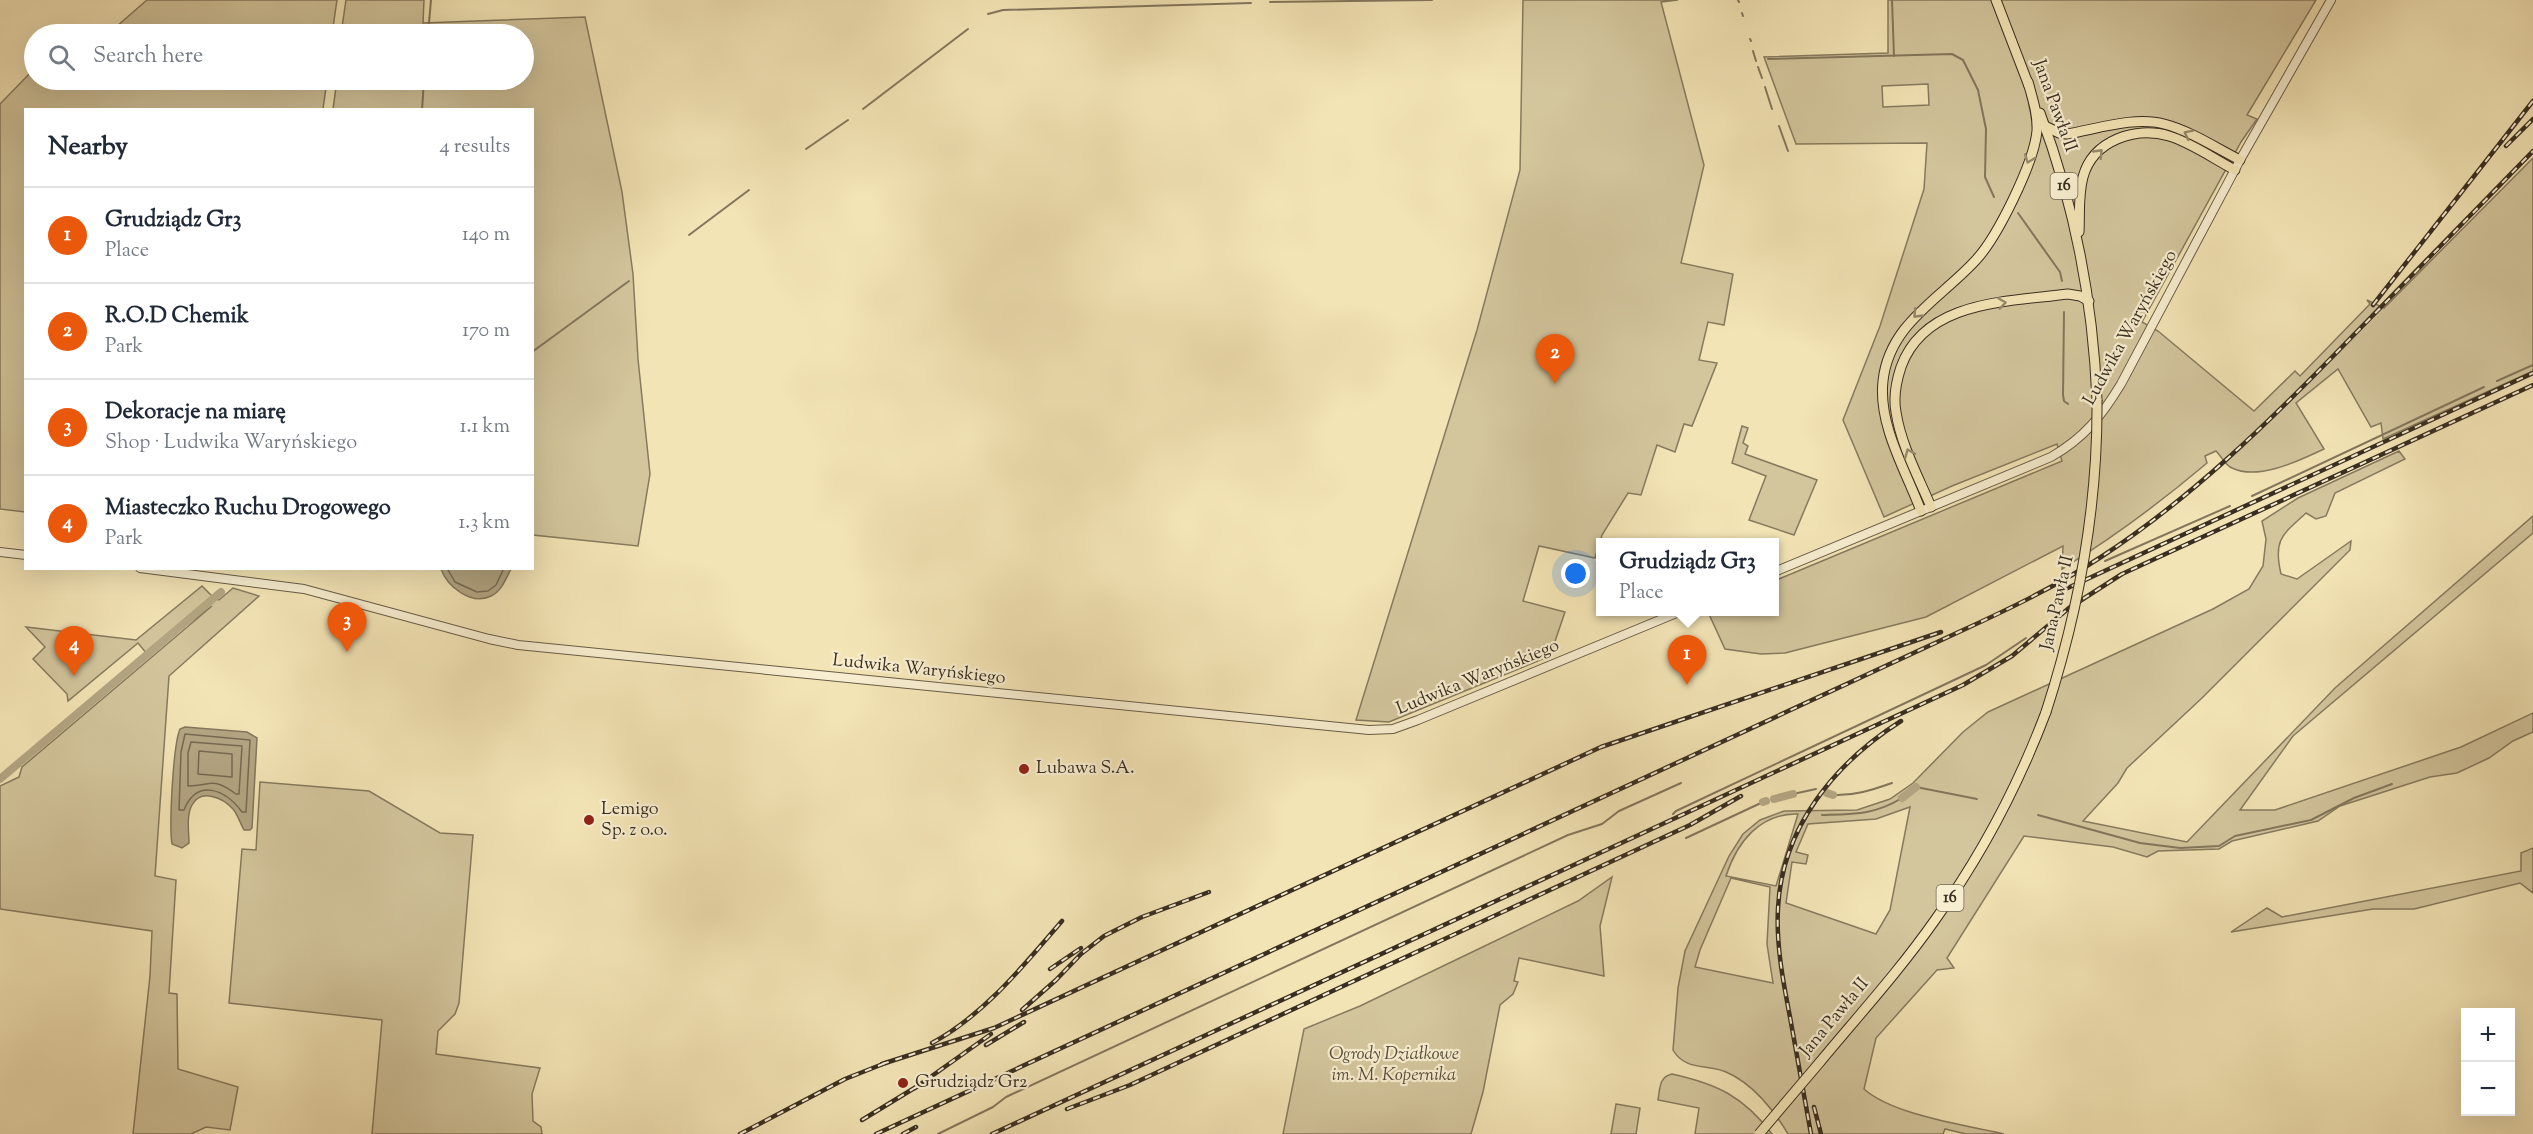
<!DOCTYPE html>
<meta charset="utf-8">
<style>
body{margin:0;font-family:"Sorts Mill Goudy",serif;background:#f6f6f7;color:#1f2937}
.controls{position:absolute;right:18px;bottom:18px;display:grid;overflow:hidden;border-radius:0px;box-shadow:0 6px 24px #0002}
.controls button{width:54px;height:54px;display:grid;place-items:center;padding:0;border:0;border-bottom:2px solid #e0e1e3;background:#fff;color:#1f2937;font:30px sans-serif}
.you{position:absolute;left:1576px;top:574px;width:21px;height:21px;margin:-15px;border:4px solid #fff;border-radius:50%;background:#1a73e8;box-shadow:0 0 0 9px #1a73e833}
.badge{display:grid;place-items:center;width:39px;height:39px;border-radius:50%;background:#ea580c;color:#fff;font-size:20px;font-weight:700}
.pin{position:absolute;translate:-50% -50px;filter:drop-shadow(0 2px 3px #0008)}
.pin::after{content:'';position:absolute;top:32px;width:21px;height:18px;background:inherit;clip-path:polygon(0 0,100% 0,50% 100%)}
.popup{position:absolute;left:1596px;top:538px;width:183px;height:78px;box-sizing:border-box;display:grid;place-content:center;border-radius:0px;background:#fff;filter:drop-shadow(0 2px 4px #0005);font-size:20px;white-space:nowrap;color:#747a83}
.popup b{font-size:22px;color:#1f2937}
.popup::after{content:'';position:absolute;left:50%;top:100%;margin-left:-12px;border:12px solid transparent;border-top-color:#fff}
.list{margin:0;padding:0;list-style:none}
h2{display:flex;justify-content:space-between;align-items:center;height:78px;margin:0;padding:0 24px;font-size:26px}
h2 small{font-size:20px;font-weight:400;color:#747a83}
.list li{display:grid;grid-template-columns:39px 1fr auto;gap:18px;align-items:center;box-sizing:border-box;height:96px;padding:0 24px;border-top:2px solid #e0e1e3}
.list b{display:block;font-size:22px;white-space:nowrap}
.list p{margin:0;font-size:20px;white-space:nowrap;color:#747a83}
.list em{font-size:20px;font-style:normal;color:#747a83}
.icon{flex:none;width:33px;height:33px;fill:none;stroke:currentColor;stroke-width:2;stroke-linecap:round;stroke-linejoin:round}
.map{position:relative;flex:none;width:2533px;height:1134px;overflow:hidden}
.search{position:absolute;background:#fff;box-shadow:0 6px 24px #0002;left:24px;top:24px;width:510px;height:66px;display:flex;align-items:center;gap:15px;box-sizing:border-box;padding:0 21px;border-radius:33px;color:#747a83;font-size:22px}
.panel{position:absolute;background:#fff;box-shadow:0 6px 24px #0002;left:24px;top:108px;width:510px;height:462px;border-radius:0px}
.map>svg:first-child{display:block}
.green{fill:#d3c59c;stroke:#867a5e;stroke-width:1.5;fill-rule:evenodd}
.water{fill:#b4a683;stroke:#83765c;stroke-width:1.5}
.lines{fill:none;stroke-linecap:round;stroke-linejoin:round}
.shore{stroke:#766a52;stroke-width:1.5}
.stream{stroke:#83765c;stroke-width:2}
.canal{stroke:#b4a683;stroke-width:8}
.minor-casing{stroke:#685c46;stroke-width:10}
.major-casing{stroke:#392e21;stroke-width:11}
.minor{stroke:#f7edcf;stroke-width:8}
.major{stroke:#f3e4b5;stroke-width:9}
.rail-casing{stroke:#392e21;stroke-width:4.5}
.rail{stroke:#f7edcf;stroke-width:2;stroke-dasharray:7;stroke-linecap:butt}
.major-bridge-casing{stroke:#392e21;stroke-width:11;stroke-linecap:butt}
.major-bridge{stroke:#f3e4b5;stroke-width:9}
.oneway{stroke:#96896b}
.poi-dot{fill:#8f2418;stroke:#f7edcf;stroke-width:2}
.labels{text-anchor:middle;dominant-baseline:central;stroke-width:4.5;stroke-linejoin:round;paint-order:stroke}
.shield{fill:#f7edcf;stroke:#726755;stroke-width:1.5}
.shield-label{font-size:16px;font-weight:bold;fill:#392e21}
.street-label{font-size:18px;fill:#392e21;stroke:#f7edcf}
.poi-label{font-size:18px;fill:#392e21;stroke:#f7edcf;text-anchor:start}
.park-label{font-size:18px;font-style:italic;fill:#584c3a;stroke:#f7edcf}
</style>
<div class="map">
<svg width="2533" height="1134" viewBox="0 0 2533 1134">
<rect width="100%" height="100%" fill="#f3e4b5"/>
<filter id="stains"><feTurbulence type="fractalNoise" baseFrequency=".00333" numOctaves="4"/><feColorMatrix values="0 0 0 0 .2 0 0 0 0 .09 0 0 0 0 .02 0 0 0 .5 -.17"/></filter>
<radialGradient id="worn" r=".72"><stop offset=".6" stop-color="#630" stop-opacity="0"/><stop offset="1" stop-color="#630" stop-opacity=".3"/></radialGradient>
<!-- green -->
<g class="green">
<polygon points="147,0 337,0 332,34 108,34"/>
<polygon points="346,0 424,0 423,23 585,17 622,192 633,274 638,359 650,474 638,546 533,535 532,110 333,109 337,80 524,80 524,34 341,34"/>
<polygon points="1523,0 1678,0 1661,2 1704,165 1681,263 1733,274 1724,325 1708,322 1699,360 1717,363 1692,426 1684,424 1675,452 1657,445 1641,495 1628,493 1602,535 1595,558 1539,546 1523,601 1565,612 1550,656 1389,722 1356,720 1477,330 1520,170"/>
<path d="M 1888,0 L 2316,0 L 2247,115 L 2257,119 L 2241,142 L 2142,322 L 2158,331 L 2254,411 L 2295,371 L 2300,376 L 2370,304 L 2367,300 L 2384,308 L 2533,158 L 2533,371 L 2383,439 L 2381,423 L 2371,427 L 2338,369 L 2296,403 L 2324,449 C 2300,460 2259,481 2232,468 C 2226,466 2221,456 2216,451 L 2205,456 L 2207,463 C 2161,502 2114,537 2062,569 L 2063,546 L 1926,617 L 1785,653 L 1761,654 L 1725,649 L 1708,612 L 1774,612 L 1774,581 L 2062,461 L 2057,444 L 1952,486 L 1884,517 L 1843,420 L 1880,326 L 1924,189 L 1927,143 L 1796,144 L 1764,57 L 1888,53 ZM 1928,84 L 1929,105 L 1883,107 L 1882,86 Z"/>
<polygon points="34,69 34,80 327,80 323,109 26,110 25,512 0,509 0,104"/>
<polygon points="1742,426 1748,428 1743,443 1748,446 1745,454 1817,480 1794,535 1749,520 1766,476 1732,463"/>
<path d="M 2399,451 L 2405,459 L 2335,493 L 2326,516 L 2316,519 L 2306,513 C 2282,535 2273,540 2281,574 L 2297,579 L 2351,541 L 2350,550 L 2202,698 L 2127,768 L 2118,783 L 2083,821 L 2187,842 L 2335,688 L 2533,516 L 2533,533 L 2293,736 L 2240,810 L 2275,810 L 2461,747 L 2533,713 L 2533,732 L 2513,741 L 2489,758 L 2457,773 L 2430,777 L 2340,806 L 2318,821 L 2232,841 L 2219,849 L 2158,851 L 2147,857 L 2113,847 L 2024,836 L 1947,958 L 1954,968 L 1937,970 L 1876,1038 L 1864,1089 C 1893,1115 1965,1125 2004,1134 L 1966,1134 L 1945,1129 L 1943,1134 L 1788,1134 C 1774,1110 1752,1083 1726,1072 C 1707,1064 1685,1071 1673,1050 L 1678,988 L 1685,951 L 1729,856 L 1743,834 L 1760,820 L 1784,811 L 1857,810 L 1890,799 L 1913,783 L 1963,732 L 1988,712 L 2213,609 L 2249,589 L 2263,566 L 2266,539 L 2262,521 L 2298,498 ZM 1910,807 L 1890,910 L 1876,934 L 1786,903 L 1792,862 L 1806,864 L 1808,855 L 1796,852 L 1808,824 L 1876,819 ZM 1798,814 L 1776,886 L 1726,876 C 1737,842 1760,813 1798,814 ZM 1731,878 L 1770,887 L 1767,944 L 1773,983 L 1695,967 L 1700,950 Z"/>
<polygon points="202,586 214,598 219,600 233,588 259,596 169,676 155,876 176,880 169,993 177,994 178,1069 238,1087 230,1130 206,1127 191,1134 133,1134 150,976 152,931 0,909 0,786 19,777 22,767 212,606 147,654 138,643 68,701 67,694 33,659 45,647 26,627 136,640"/>
<polygon points="260,782 369,791 440,833 473,835 459,1003 455,1014 438,1031 436,1054 540,1068 532,1094 533,1121 541,1127 542,1134 372,1134 382,1020 229,1003 242,849 256,850"/>
<polygon points="2533,848 2533,893 2520,883 2414,909 2373,909 2231,932 2267,908 2282,917 2521,871 2521,853"/>
<polygon points="1612,877 1600,926 1604,976 1519,958 1514,981 1518,982 1513,994 1500,1005 1483,1092 1471,1134 1283,1134 1304,1029 1360,1006 1578,901"/>
<path d="M 1672,1074 C 1717,1084 1743,1096 1772,1134 L 1695,1134 L 1699,1108 L 1658,1100 C 1660,1088 1659,1077 1672,1074 Z"/>
<polygon points="1616,1104 1640,1108 1636,1134 1611,1134"/>
</g>
<!-- water -->
<g class="water">
<path d="M 441,569 L 441,568 L 511,569 C 506,578 502,591 491,596 C 471,606 447,586 441,569 Z"/>
<path d="M 185,727 L 247,732 L 257,738 L 252,828 L 250,830 L 244,830 C 240,823 238,815 233,809 C 223,798 201,788 192,805 C 186,816 189,832 189,843 L 182,848 L 172,844 C 169,827 173,745 180,729 Z"/>
</g>
<g class="lines">
<!-- shore -->
<g class="shore">
<polyline points="447,568 455,582 477,592 488,591 496,585 504,568"/>
<path d="M 185,734 L 250,740 L 246,812 L 242,812 C 225,789 197,778 184,810 L 179,810 L 181,752 Z"/>
<path d="M 191,742 L 242,746 L 239,794 L 236,794 C 211,776 212,786 188,786 L 188,753 Z"/>
<polygon points="199,751 232,754 232,777 198,774"/>
</g>
<!-- stream -->
<g class="stream">
<polyline points="1738,0 1739,2"/>
<polyline points="1892,0 1894,56"/>
<polyline points="1270,2 1432,0"/>
<polyline points="1742,13 1743,16"/>
<polyline points="988,14 1003,10 1251,3"/>
<polyline points="428,34 431,0"/>
<polyline points="1750,39 1751,41"/>
<polyline points="1753,51 1756,61"/>
<polyline points="1768,59 1952,54 1963,60 1978,90 1986,129 1985,177 1994,197"/>
<polyline points="1758,67 1762,78"/>
<polyline points="1765,87 1772,109"/>
<polyline points="863,109 968,29"/>
<polyline points="422,110 424,80"/>
<polyline points="1779,126 1788,151"/>
<polyline points="806,149 848,120"/>
<polyline points="2018,213 2060,272 2062,281"/>
<polyline points="689,235 749,190"/>
<polyline points="2064,312 2063,395 2064,401 2068,404"/>
<polyline points="532,352 629,281"/>
<polyline points="2497,381 2533,365"/>
<polyline points="2252,496 2484,387"/>
<polyline points="2105,561 2230,506"/>
<polyline points="1916,787 1977,799"/>
<polyline points="1793,794 1816,789"/>
<path d="M 1833,795 C 1854,796 1872,790 1892,783"/>
<polyline points="1673,814 1676,811 1986,665 2026,638"/>
<path d="M 1822,815 C 1854,814 1874,815 1902,798"/>
<polyline points="2038,815 2140,843 2180,848 2219,846 2235,836 2311,820 2354,798 2392,784"/>
<polyline points="1686,838 1763,802"/>
<polyline points="938,1134 993,1107 1006,1097 1568,835 1602,824 1619,811 1681,783"/>
</g>
<!-- canal -->
<g class="canal">
<polyline points="0,779 221,592"/>
<polyline points="1827,793 1833,795"/>
<polyline points="1902,798 1916,787"/>
<polyline points="1774,799 1793,794"/>
<polyline points="1763,802 1766,801"/>
</g>
<defs>
<g id="minor">
<polyline points="0,552 26,555"/>
<polyline points="140,568 304,589 489,639 518,645 1369,730 1393,729 1418,720 1679,612"/>
<path d="M 1774,572 L 2051,457 C 2084,438 2101,417 2121,384 L 2240,160 L 2331,0"/>
</g>
<g id="major">
<polyline points="1996,0 2029,86"/>
<path d="M 2040,113 C 2075,206 2093,302 2097,400"/>
<path d="M 2045,126 L 2059,133 L 2067,134 C 2097,129 2135,116 2164,124 C 2191,131 2216,148 2240,160"/>
<path d="M 2079,232 C 2080,214 2078,195 2083,177 C 2093,140 2136,126 2169,136 C 2192,143 2214,159 2235,170"/>
<path d="M 1931,507 C 1918,476 1901,445 1896,412 C 1893,396 1896,382 1901,367 C 1925,300 2008,302 2068,294 L 2080,296 L 2089,301"/>
<path d="M 1921,511 C 1906,471 1878,425 1883,381 C 1889,324 1940,299 1975,261 C 1997,238 2034,163 2037,131 C 2038,114 2032,97 2028,82"/>
<path d="M 1820,1062 C 1859,1015 1900,970 1935,920 C 1981,856 2018,786 2046,712"/>
</g>
</defs>
<!-- minor casing -->
<use href="#minor" class="minor-casing"/>
<!-- major casing -->
<use href="#major" class="major-casing"/>
<!-- minor -->
<use href="#minor" class="minor"/>
<!-- major -->
<use href="#major" class="major"/>
<defs>
<g id="rail">
<polyline points="2506,146 2533,119"/>
<polyline points="2373,305 2533,101"/>
<polyline points="2059,592 2533,373"/>
<polyline points="1050,969 1081,948"/>
<polyline points="1022,1010 1056,980 1081,954 1104,936 1142,917 1209,892"/>
<path d="M 932,1043 C 984,1015 1024,965 1062,921"/>
<polyline points="986,1045 1024,1022"/>
<polyline points="882,1064 994,1028 1601,747 1941,632"/>
<polyline points="915,1088 991,1034"/>
<polyline points="1814,1107 1821,1134"/>
<polyline points="1067,1109 1130,1085 1690,825 1741,796"/>
<polyline points="862,1120 921,1084"/>
<polyline points="740,1134 845,1079 888,1062"/>
<path d="M 876,1134 L 1961,631 C 2009,609 2057,586 2101,557 C 2190,499 2266,425 2340,349 C 2405,283 2469,217 2533,151"/>
<polyline points="903,1134 916,1127"/>
<polyline points="992,1134 1963,685 2012,656 2069,608 2122,574 2533,385"/>
<path d="M 1811,1134 C 1804,1095 1797,1056 1790,1017 C 1783,981 1776,945 1778,908 C 1782,827 1835,763 1901,721"/>
</g>
</defs>
<!-- rail casing -->
<use href="#rail" class="rail-casing"/>
<!-- rail -->
<use href="#rail" class="rail"/>
<defs>
<g id="major-bridge">
<path d="M 2046,712 C 2079,610 2098,508 2097,400"/>
<polyline points="1759,1134 1820,1062"/>
</g>
</defs>
<!-- major-bridge casing -->
<use href="#major-bridge" class="major-bridge-casing"/>
<!-- major-bridge -->
<use href="#major-bridge" class="major-bridge"/>
</g>
<!-- one-way arrows -->
<defs><path id="oneway-chevron" d="M-2-3.5L2.5 0L-2 3.5" fill="none" stroke-width="1.6" stroke-linecap="round" stroke-linejoin="round" transform="scale(1.5)"/></defs>
<g class="oneway">
<use href="#oneway-chevron" transform="translate(2188 134) rotate(-154)"/>
<use href="#oneway-chevron" transform="translate(2099 153) rotate(-46)"/>
<use href="#oneway-chevron" transform="translate(2029 159) rotate(111)"/>
<use href="#oneway-chevron" transform="translate(2002 303) rotate(-8)"/>
<use href="#oneway-chevron" transform="translate(1917 314) rotate(134)"/>
<use href="#oneway-chevron" transform="translate(1909 453) rotate(-112)"/>
</g>
<!-- markers -->
<g class="poi-dot">
<circle cx="1024" cy="769" r="6"/>
<circle cx="589" cy="820" r="6"/>
<circle cx="903" cy="1083" r="6"/>
</g>
<g class="labels">
<!-- shield labels -->
<g class="shield">
<rect x="2050.5" y="173" width="27" height="26" rx="4.5"/>
<rect x="1936.5" y="885" width="27" height="26" rx="4.5"/>
</g>
<g class="shield-label">
<text x="2064" y="186">16</text>
<text x="1950" y="898">16</text>
</g>
<!-- street labels -->
<g class="street-label">
<text transform="translate(2054 106) rotate(70)">Jana Pawła II</text>
<text transform="translate(2131 328) rotate(-61)">Ludwika Waryńskiego</text>
<text transform="translate(2058 603) rotate(-77)">Jana Pawła II</text>
<text transform="translate(919 670) rotate(6)">Ludwika Waryńskiego</text>
<text transform="translate(1478 678) rotate(-22)">Ludwika Waryńskiego</text>
<text transform="translate(1835 1018) rotate(-50)">Jana Pawła II</text>
</g>
<!-- poi labels -->
<g class="poi-label">
<text x="1036" y="769">Lubawa S.A.</text>
<text x="601" y="810">Lemigo<tspan x="601" dy="21">Sp. z o.o.</tspan></text>
<text x="915" y="1083">Grudziądz Gr2</text>
</g>
<!-- park labels -->
<g class="park-label">
<text x="1394" y="1055">Ogrody Działkowe<tspan x="1394" dy="21">im. M. Kopernika</tspan></text>
</g>
</g>
<rect width="100%" height="100%" filter="url(#stains)"/>
<rect width="100%" height="100%" fill="url(#worn)"/>
</svg>
<div class="controls">
<button>+</button>
<button>−</button>
</div>
<div class="you"></div>
<div class="pin badge" style="left:1687px;top:685px">1</div>
<div class="popup"><b>Grudziądz Gr3</b>Place</div>
<div class="pin badge" style="left:1555px;top:384px">2</div>
<div class="pin badge" style="left:347px;top:652px">3</div>
<div class="pin badge" style="left:74px;top:676px">4</div>
<div class="search"><svg class="icon" aria-label="search" viewBox="0 0 24 24"><circle cx="10" cy="10" r="6"/><path d="M15 15l6 6"/></svg>Search here</div>
<section class="panel">
<h2>Nearby<small>4 results</small></h2>
<ul class="list">
<li><span class="badge">1</span><div><b>Grudziądz Gr3</b><p>Place</p></div><em>140 m</em></li>
<li><span class="badge">2</span><div><b>R.O.D Chemik</b><p>Park</p></div><em>170 m</em></li>
<li><span class="badge">3</span><div><b>Dekoracje na miarę</b><p>Shop · Ludwika Waryńskiego</p></div><em>1.1 km</em></li>
<li><span class="badge">4</span><div><b>Miasteczko Ruchu Drogowego</b><p>Park</p></div><em>1.3 km</em></li>
</ul>
</section>
</div>
